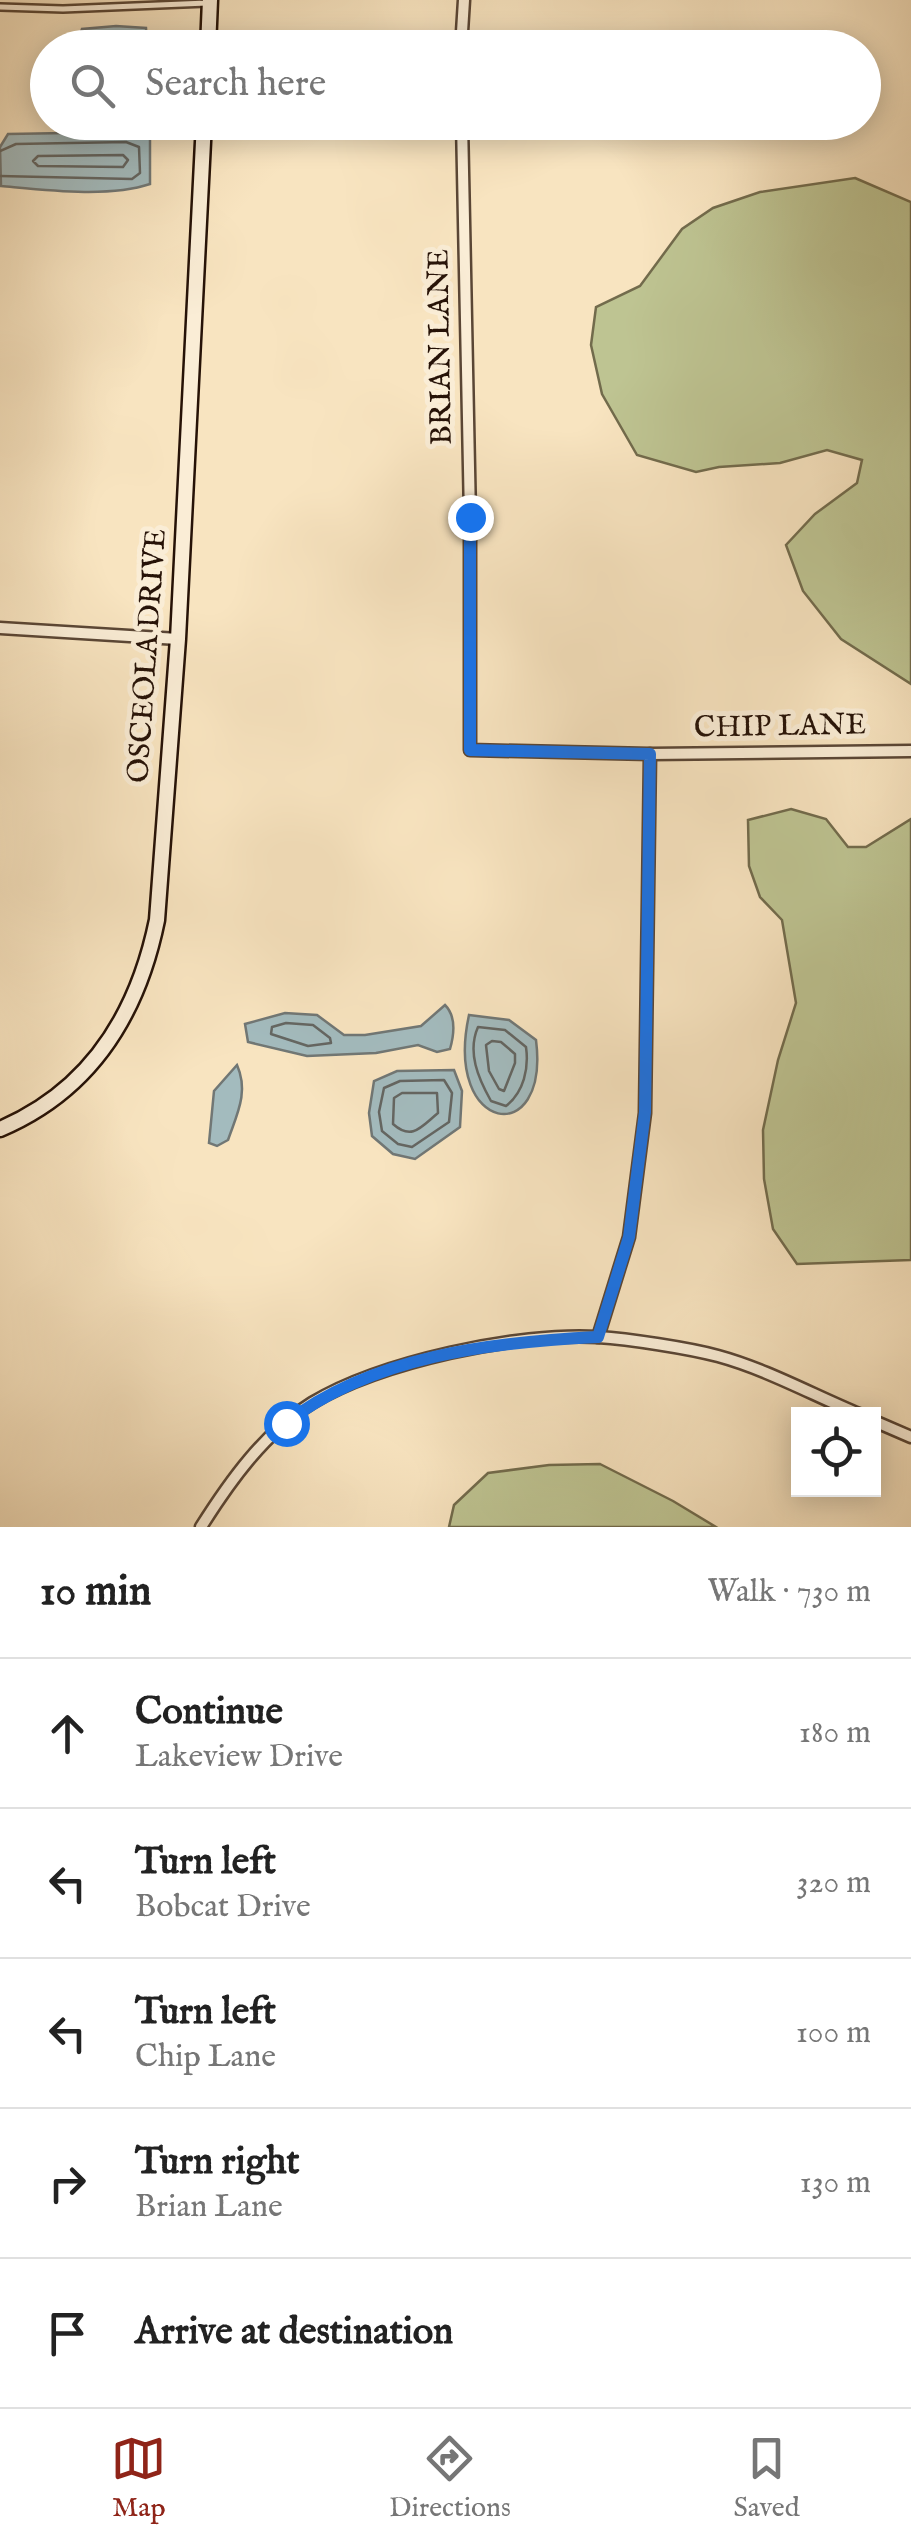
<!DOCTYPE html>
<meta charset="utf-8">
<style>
body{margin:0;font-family:"IM FELL English",serif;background:#f2f2f2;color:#222}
.controls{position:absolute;right:30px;bottom:30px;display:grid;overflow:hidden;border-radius:0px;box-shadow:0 5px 25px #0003}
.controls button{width:90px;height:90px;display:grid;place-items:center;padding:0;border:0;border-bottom:2px solid #e0e0e0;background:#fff;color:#222;font:50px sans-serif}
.stop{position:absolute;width:30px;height:30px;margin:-22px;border:8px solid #1a73e8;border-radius:50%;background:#fff}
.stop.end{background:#1a73e8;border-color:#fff;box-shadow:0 2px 10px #0008}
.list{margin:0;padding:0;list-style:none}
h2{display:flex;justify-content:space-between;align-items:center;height:130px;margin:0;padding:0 40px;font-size:42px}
h2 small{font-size:32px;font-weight:400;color:#767676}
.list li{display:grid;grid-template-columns:65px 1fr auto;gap:30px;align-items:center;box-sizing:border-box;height:150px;padding:0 40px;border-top:2px solid #e0e0e0}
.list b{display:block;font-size:38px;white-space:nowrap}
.list p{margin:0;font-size:32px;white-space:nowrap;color:#767676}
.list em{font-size:32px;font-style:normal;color:#767676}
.icon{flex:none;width:55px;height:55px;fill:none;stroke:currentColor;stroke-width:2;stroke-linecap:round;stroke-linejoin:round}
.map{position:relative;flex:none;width:911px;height:1527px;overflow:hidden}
.search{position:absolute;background:#fff;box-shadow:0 5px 25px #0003;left:30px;right:30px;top:30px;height:110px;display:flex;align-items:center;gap:25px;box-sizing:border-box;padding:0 35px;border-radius:55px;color:#767676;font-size:38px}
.sheet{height:880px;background:#fff}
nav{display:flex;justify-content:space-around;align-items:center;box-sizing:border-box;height:140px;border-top:2px solid #e0e0e0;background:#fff;font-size:28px;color:#767676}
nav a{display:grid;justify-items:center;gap:5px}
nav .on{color:#8f2418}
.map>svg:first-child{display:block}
.green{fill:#bec492;stroke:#726b4c;stroke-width:2.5}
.water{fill:#a3bbbe;stroke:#717775;stroke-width:2.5}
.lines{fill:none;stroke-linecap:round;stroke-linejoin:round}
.shore{stroke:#646662;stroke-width:2.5}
.lane-casing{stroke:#5a4635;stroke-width:10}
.street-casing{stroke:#5a4635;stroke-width:15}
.secondary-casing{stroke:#261207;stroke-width:19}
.lane{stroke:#faedd6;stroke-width:5}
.street{stroke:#faedd6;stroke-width:10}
.secondary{stroke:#faedd6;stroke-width:14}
.route{stroke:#1a73e8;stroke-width:12}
.labels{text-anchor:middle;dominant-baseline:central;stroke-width:10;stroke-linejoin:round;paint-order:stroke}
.street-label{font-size:30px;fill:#261207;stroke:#faedd6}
</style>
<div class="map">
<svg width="911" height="1527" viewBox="0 0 911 1527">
<rect width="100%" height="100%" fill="#f8e4c0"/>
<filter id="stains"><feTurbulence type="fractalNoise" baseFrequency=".002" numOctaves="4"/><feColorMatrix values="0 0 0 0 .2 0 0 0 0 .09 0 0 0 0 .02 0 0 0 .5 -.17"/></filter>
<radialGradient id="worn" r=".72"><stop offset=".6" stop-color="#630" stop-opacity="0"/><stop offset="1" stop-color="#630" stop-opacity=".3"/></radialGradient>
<!-- green -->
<g class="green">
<polygon points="855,178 911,202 911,684 841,639 803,591 786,545 815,514 857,483 862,460 827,450 780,463 719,467 696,472 637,455 602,394 591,345 596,307 640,286 682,229 713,208 760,192"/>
<polygon points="791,809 826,819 848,847 866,847 911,819 911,1260 797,1264 773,1229 764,1179 763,1130 778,1060 796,1003 782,920 760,897 749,866 748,820"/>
<polygon points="600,1464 673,1501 716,1527 449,1527 454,1505 488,1473 549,1465"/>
</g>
<!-- water -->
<g class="water">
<polygon points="116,26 146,28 147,47 76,47 82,29"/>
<path d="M 126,132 L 150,137 L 150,184 C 109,198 45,190 1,186 L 0,147 L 8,134 Z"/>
<path d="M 445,1005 C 456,1016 454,1035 450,1049 L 437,1052 L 418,1045 L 376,1053 L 307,1056 L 248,1042 L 245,1024 L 285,1013 L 317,1015 L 344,1035 L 365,1035 L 421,1026 Z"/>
<path d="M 469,1015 L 509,1020 L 536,1040 C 550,1150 443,1134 469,1015 Z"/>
<path d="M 237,1065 C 249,1092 237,1114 228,1140 L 217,1146 L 209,1143 L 214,1091 Z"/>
<polygon points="454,1070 462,1091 460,1127 415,1159 393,1154 372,1136 369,1113 374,1081 397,1071"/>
</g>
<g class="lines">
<!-- shore -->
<g class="shore">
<polyline points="0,151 16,144 126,142 139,147 140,173 132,179 0,176"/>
<polygon points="123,155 128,160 123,167 38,166 33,161 38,156"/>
<polygon points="286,1023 313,1025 330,1038 331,1043 308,1046 271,1034 272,1027"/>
<path d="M 478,1027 L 505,1030 L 526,1047 C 529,1068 524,1092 506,1106 L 491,1101 C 478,1078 467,1052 478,1027 Z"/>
<polygon points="492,1041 501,1042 515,1054 515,1063 504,1091 499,1089 489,1071 486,1045"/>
<polygon points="444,1080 452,1093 449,1122 412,1147 398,1144 382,1131 379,1112 384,1088 400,1081"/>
<path d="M 402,1093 L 437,1093 L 438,1113 C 421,1127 412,1141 393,1124 L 394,1098 Z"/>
</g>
<defs>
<polyline id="lane" points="0,7 63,9 207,3"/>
<g id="street">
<polyline points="461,48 464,0"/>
<polyline points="462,122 470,517 470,750 650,754 911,751"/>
<polyline points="0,628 178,639"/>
<polyline points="598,1337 629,1237 645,1113 650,754"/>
<polyline points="874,1421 911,1437"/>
<path d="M 201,1527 C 230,1481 265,1432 312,1403 C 380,1362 518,1332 598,1337 C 629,1339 688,1348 718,1356 C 766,1369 813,1395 859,1414"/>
</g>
<g id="secondary">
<polyline points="208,48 210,0"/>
<path d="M 0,1129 C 92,1090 138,1013 157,920 L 178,639 L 204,122"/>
</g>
</defs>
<!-- lane casing -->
<use href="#lane" class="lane-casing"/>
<!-- street casing -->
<use href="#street" class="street-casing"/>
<!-- secondary casing -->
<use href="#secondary" class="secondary-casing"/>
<!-- lane -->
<use href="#lane" class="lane"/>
<!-- street -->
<use href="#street" class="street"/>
<!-- secondary -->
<use href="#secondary" class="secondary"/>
</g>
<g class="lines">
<!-- route -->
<path class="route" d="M 286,1423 C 372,1356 492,1342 598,1337 L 629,1237 L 645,1112 L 650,754 L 470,750 L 470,517"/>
</g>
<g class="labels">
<!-- street labels -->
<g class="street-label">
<text transform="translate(441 347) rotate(-91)">BRIAN LANE</text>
<text transform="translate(148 656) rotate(-86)">OSCEOLA DRIVE</text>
<text transform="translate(780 727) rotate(-1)">CHIP LANE</text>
</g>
</g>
<rect width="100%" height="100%" filter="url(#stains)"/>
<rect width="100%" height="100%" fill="url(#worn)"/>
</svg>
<div class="controls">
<button><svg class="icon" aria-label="locate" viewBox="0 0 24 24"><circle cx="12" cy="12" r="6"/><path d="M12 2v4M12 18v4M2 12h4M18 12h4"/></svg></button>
</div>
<div class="stop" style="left:286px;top:1423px"></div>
<div class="stop end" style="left:470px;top:517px"></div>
<div class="search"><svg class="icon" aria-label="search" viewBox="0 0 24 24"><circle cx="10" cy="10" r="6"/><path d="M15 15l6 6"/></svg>Search here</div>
</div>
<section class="sheet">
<h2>10 min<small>Walk · 730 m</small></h2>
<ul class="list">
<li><svg class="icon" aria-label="ahead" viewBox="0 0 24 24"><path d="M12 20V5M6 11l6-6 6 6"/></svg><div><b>Continue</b><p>Lakeview Drive</p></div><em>180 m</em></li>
<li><svg class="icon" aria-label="left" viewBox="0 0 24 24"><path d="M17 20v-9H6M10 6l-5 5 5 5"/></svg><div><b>Turn left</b><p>Bobcat Drive</p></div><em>320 m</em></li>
<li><svg class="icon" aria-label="left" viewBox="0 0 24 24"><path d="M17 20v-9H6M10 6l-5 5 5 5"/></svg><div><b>Turn left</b><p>Chip Lane</p></div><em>100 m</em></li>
<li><svg class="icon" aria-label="right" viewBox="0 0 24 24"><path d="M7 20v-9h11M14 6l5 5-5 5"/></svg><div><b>Turn right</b><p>Brian Lane</p></div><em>130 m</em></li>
<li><svg class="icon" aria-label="arrive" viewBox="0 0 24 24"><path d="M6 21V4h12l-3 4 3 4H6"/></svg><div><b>Arrive at destination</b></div></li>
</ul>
</section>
<nav>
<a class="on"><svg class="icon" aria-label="map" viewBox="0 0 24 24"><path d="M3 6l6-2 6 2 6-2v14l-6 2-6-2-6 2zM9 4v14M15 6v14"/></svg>Map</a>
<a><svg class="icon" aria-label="directions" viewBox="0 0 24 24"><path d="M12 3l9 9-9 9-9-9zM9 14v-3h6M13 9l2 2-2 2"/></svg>Directions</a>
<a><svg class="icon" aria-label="saved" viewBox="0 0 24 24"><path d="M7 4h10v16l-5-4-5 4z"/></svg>Saved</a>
</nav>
